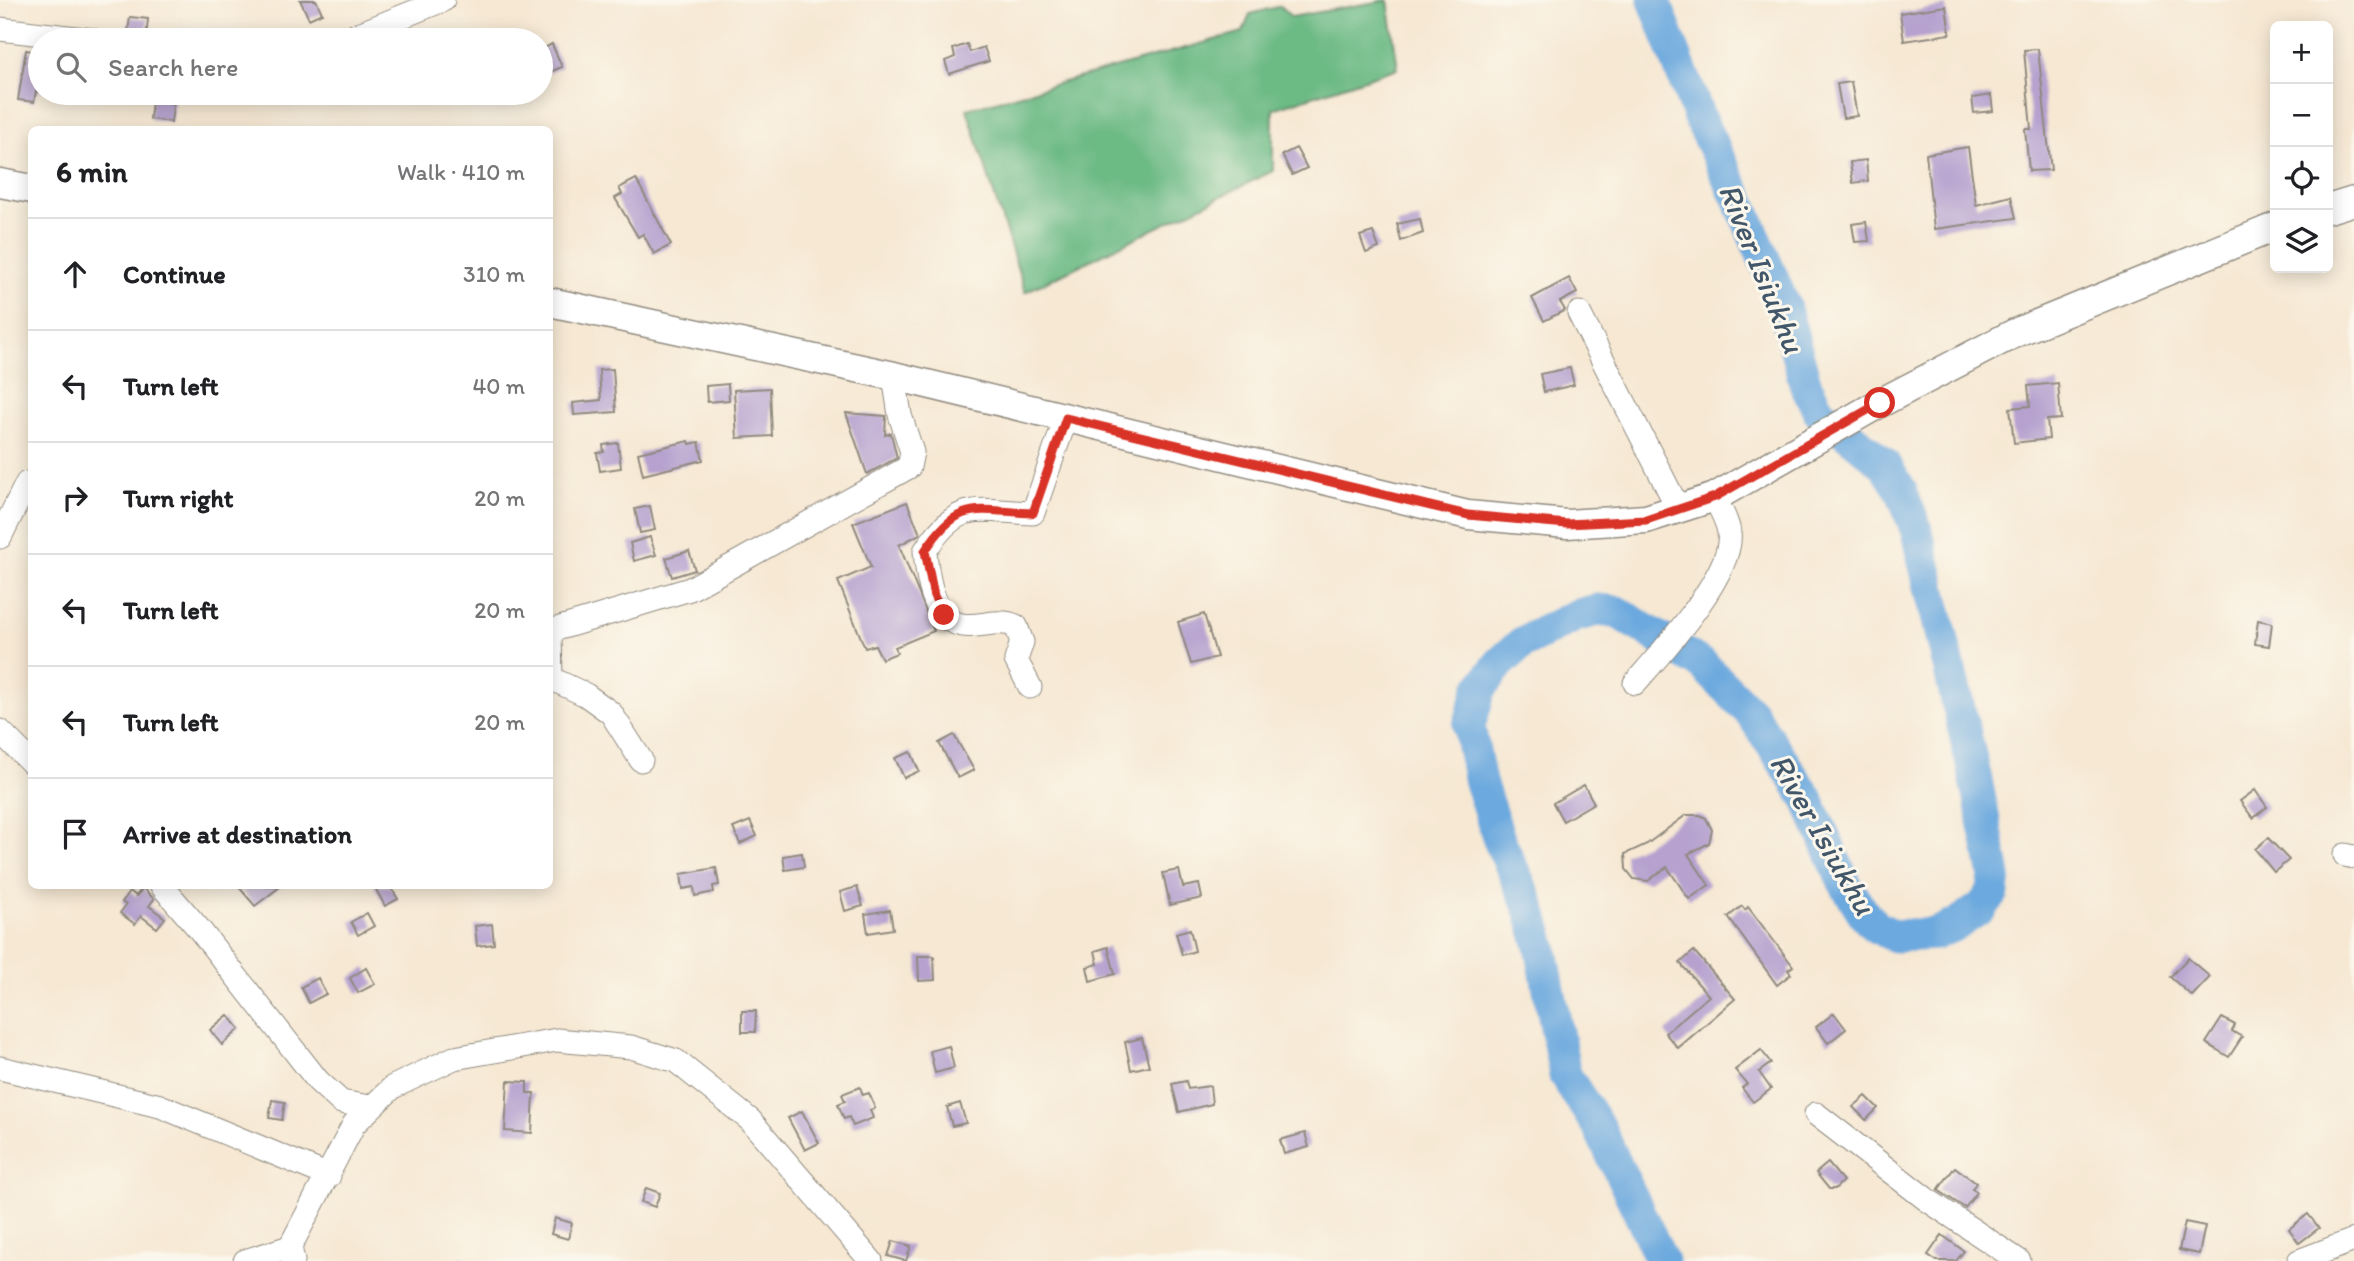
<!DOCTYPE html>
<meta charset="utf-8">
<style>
body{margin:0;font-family:Itim,sans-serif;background:#f6f6f6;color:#202124}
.controls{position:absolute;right:21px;top:21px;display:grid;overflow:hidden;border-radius:10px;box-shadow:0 4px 18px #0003}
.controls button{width:63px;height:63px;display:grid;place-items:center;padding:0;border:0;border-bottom:2px solid #e0e0e0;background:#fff;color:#202124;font:35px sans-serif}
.stop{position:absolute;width:21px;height:21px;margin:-16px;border:5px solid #d93025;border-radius:50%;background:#fff}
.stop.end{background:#d93025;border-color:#fff;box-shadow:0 2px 7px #0008}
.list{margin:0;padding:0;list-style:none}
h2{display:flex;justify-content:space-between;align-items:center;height:91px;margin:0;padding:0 28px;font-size:30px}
h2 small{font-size:23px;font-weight:400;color:#757577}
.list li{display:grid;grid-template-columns:46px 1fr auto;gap:21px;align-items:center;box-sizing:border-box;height:112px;padding:0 28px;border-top:2px solid #e0e0e0}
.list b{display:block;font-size:26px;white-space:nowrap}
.list em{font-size:23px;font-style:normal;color:#757577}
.icon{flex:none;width:38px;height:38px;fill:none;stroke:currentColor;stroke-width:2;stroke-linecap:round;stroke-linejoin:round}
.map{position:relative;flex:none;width:2354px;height:1261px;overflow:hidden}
.search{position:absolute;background:#fff;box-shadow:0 4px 18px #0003;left:28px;top:28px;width:525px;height:77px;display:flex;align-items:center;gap:18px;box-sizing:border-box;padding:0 24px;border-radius:38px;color:#757577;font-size:26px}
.panel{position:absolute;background:#fff;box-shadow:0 4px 18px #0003;left:28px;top:126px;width:525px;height:763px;border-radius:10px}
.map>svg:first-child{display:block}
.forest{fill:#6cba84;stroke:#4c7258;stroke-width:2}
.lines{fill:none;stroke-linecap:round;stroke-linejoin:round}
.stream{stroke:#6ca9de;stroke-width:5}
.river{stroke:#6ca9de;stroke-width:33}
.building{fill:#b6a1cf}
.minor-casing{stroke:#908a7f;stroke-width:25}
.major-casing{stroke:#908a7f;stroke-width:31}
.minor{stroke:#fff;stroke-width:23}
.major{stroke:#fff;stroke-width:28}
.route{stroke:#d93025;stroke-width:9}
.labels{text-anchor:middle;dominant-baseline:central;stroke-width:6;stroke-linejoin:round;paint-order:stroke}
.water-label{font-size:32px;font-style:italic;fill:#42576a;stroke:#fbf7ec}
</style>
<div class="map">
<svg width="2354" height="1261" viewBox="0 0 2354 1261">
<rect width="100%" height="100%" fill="#fbf7ec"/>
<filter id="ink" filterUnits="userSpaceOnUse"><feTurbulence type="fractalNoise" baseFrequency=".0143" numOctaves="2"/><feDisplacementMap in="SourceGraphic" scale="14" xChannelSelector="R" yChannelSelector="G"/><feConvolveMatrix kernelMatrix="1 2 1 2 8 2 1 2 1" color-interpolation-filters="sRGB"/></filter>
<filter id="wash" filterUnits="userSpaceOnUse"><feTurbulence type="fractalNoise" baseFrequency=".00686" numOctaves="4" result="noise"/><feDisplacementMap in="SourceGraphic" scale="28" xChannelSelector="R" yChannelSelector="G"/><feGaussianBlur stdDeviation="1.57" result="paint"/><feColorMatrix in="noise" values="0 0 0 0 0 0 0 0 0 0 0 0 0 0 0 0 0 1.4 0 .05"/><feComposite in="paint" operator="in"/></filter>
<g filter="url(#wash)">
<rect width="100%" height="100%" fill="#f6e8d3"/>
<!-- forest -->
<polygon class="forest" points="1388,0 1398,68 1273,109 1273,171 1025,292 967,109 1243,32 1250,14 1281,6 1291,17"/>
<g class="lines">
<!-- stream -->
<polyline class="stream" points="462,1260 463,1261"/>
<!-- river -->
<polyline class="river" points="1654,0 1700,120 1740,202 1784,306 1806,386 1819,411 1884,464 1901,490 1917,532 1976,780 1995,876 1993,892 1982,907 1957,924 1935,934 1895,936 1876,927 1864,914 1844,882 1807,798 1751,713 1703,665 1617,612 1597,610 1575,616 1522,643 1500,663 1480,689 1469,726 1480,782 1500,842 1528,903 1541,946 1565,1075 1599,1128 1662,1261"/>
</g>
<g id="blocks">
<!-- building -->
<g class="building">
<polygon points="300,0 316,0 322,13 309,19"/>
<polygon points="1946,6 1950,34 1904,41 1900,13"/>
<polygon points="130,17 148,19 146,40 127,38"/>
<polygon points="552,44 562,67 548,73 541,50"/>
<polygon points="967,44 970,52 984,47 989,61 949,74 945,61 955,57 953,49"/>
<polygon points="2038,49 2051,170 2029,171 2025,129 2031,129 2024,50"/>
<polygon points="26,50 40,52 40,92 36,91 34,102 18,100"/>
<polygon points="1851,82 1857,116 1843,118 1837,84"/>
<polygon points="153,93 175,93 171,122 150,119"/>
<polygon points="1991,95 1993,111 1974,113 1972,98"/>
<polygon points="1968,147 1976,205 2011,196 2016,218 1934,229 1926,154"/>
<polygon points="1296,148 1307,168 1292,175 1282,155"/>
<polygon points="1866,160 1868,181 1853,183 1850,162"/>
<polygon points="636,179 671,245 654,254 643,234 638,237 615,198 622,194 619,188"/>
<polygon points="1420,219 1423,233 1401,241 1397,224"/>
<polygon points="1866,222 1869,241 1855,242 1852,224"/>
<polygon points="1373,232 1379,248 1366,253 1360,236"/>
<polygon points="1569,278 1577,293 1560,302 1565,310 1544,321 1532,298"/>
<polygon points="1570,368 1574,385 1544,392 1540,374"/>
<polygon points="613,369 616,412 574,415 573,403 601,400 599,370"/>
<polygon points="2058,383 2061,419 2047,420 2049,439 2014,443 2010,408 2030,406 2028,386"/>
<polygon points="728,384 729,400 707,402 706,386"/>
<polygon points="770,388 772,436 737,438 734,390"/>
<polygon points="846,413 886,416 885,435 891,433 897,458 867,474"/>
<polygon points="689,441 690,444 699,442 703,460 643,475 638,453"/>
<polygon points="618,443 621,468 600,471 597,453 604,452 603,445"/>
<polygon points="907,502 920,534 899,545 934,631 895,647 897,653 882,659 875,645 865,648 838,581 871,567 853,523"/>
<polygon points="650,506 655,530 640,533 635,509"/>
<polygon points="650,537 656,555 634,561 630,543"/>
<polygon points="689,551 695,570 672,577 666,558"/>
<polygon points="1204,614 1217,657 1191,664 1178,622"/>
<polygon points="2258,620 2272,623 2269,646 2255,644"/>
<polygon points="954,735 974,770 958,778 939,743"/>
<polygon points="911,752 919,771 904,778 895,758"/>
<polygon points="1584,785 1594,803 1563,821 1553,803"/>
<polygon points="2255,790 2267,807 2253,818 2240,801"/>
<polygon points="1686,815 1700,815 1706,818 1712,830 1709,843 1688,854 1709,885 1689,899 1667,867 1648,881 1634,879 1626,869 1625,854 1647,844"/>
<polygon points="750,821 757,836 740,844 733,828"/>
<polygon points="2268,838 2289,860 2274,872 2255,849"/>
<polygon points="802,853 804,867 785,870 783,856"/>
<polygon points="716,868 719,885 713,886 714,892 695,896 694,887 683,889 681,874"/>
<polygon points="1179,870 1183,887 1199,884 1202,898 1170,905 1163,873"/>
<polygon points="238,886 281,886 255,906"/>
<polygon points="374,886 390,886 398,899 385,906"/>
<polygon points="857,887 863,906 845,911 840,892"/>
<polygon points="143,888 154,899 149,906 165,918 157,928 141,916 135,924 120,913 126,905 122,902 130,891 136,896"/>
<polygon points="1742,906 1745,910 1748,907 1793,966 1788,970 1791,974 1777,985 1728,917"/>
<polygon points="890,910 893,929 868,933 865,914"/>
<polygon points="367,913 374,926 358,935 351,922"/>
<polygon points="492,924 494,944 477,946 475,926"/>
<polygon points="1190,929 1195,951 1182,955 1176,933"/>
<polygon points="1108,947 1115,974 1090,981 1087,967 1098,964 1095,951"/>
<polygon points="1694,951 1735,999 1678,1048 1665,1033 1709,996 1680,963"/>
<polygon points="918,956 934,956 935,980 919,981"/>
<polygon points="2188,958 2210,977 2192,996 2170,977"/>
<polygon points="366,968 375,984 358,993 350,978"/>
<polygon points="318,978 326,994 309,1003 301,987"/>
<polygon points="742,1011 756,1011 755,1032 742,1032"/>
<polygon points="1834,1013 1846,1029 1828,1043 1816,1027"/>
<polygon points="228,1015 240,1029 222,1045 210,1030"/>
<polygon points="2222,1018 2235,1025 2232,1031 2242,1037 2229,1057 2206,1043"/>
<polygon points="1142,1038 1149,1066 1131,1070 1125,1042"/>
<polygon points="949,1046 954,1068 935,1073 930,1051"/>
<polygon points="1761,1050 1771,1063 1759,1072 1771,1089 1753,1102 1742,1088 1747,1084 1735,1070"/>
<polygon points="508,1081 527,1082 527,1093 534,1093 532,1133 505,1131"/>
<polygon points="1186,1081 1188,1089 1210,1086 1212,1104 1179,1112 1172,1084"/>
<polygon points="860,1087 863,1095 869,1093 875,1108 870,1110 873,1118 853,1126 849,1117 844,1119 838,1104 845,1101 842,1094"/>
<polygon points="1866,1096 1878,1108 1866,1120 1853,1107"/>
<polygon points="272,1100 285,1102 282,1120 269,1118"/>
<polygon points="960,1103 966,1123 952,1126 947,1107"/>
<polygon points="802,1111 819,1143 805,1150 788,1118"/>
<polygon points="1305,1133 1309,1147 1284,1154 1280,1140"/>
<polygon points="1828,1163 1843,1181 1835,1189 1829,1189 1816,1173"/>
<polygon points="1955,1167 1976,1183 1972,1189 1977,1192 1965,1208 1938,1190"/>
<polygon points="646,1188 660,1193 655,1207 641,1202"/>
<polygon points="2308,1214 2319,1228 2299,1243 2289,1229"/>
<polygon points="555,1218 572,1223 568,1239 551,1234"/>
<polygon points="2185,1222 2205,1226 2199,1254 2179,1250"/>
<polygon points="1942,1235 1964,1251 1956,1261 1937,1261 1928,1255"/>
<polygon points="893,1241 911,1246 906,1261 888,1256"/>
</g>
</g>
</g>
<g filter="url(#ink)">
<use href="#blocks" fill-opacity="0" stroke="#908a7f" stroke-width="2"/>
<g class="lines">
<defs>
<g id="minor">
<polyline points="0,29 93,40"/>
<polyline points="344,40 443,0"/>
<polyline points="1579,313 1679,510"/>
<polyline points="0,537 27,483 32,486"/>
<polyline points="550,631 690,589 909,467 912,452 900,415 894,376"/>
<polyline points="550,638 551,678"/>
<polyline points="550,678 586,695 611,713 641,760"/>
<path d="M 1635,683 C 1661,653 1735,572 1729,533 C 1728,521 1719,508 1715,497"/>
<path d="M 1030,687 L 1016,660 L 1022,642 L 1016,626 C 997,618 981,628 962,625 C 932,620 927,575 925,551 C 959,498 977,511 1033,513 L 1066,418"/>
<polyline points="0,731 32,763"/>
<polyline points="2345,855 2354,857"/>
<polyline points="162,886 199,929 318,1081 341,1102 370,1107"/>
<polyline points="0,1068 160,1106 329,1176"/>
<polyline points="1816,1114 1926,1199 2019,1261"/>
<polyline points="245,1261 290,1247"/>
<polyline points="293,1261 290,1247 354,1124 393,1087 454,1058 557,1040 631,1047 676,1061 750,1120 871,1261"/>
<polyline points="2299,1261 2354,1240"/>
</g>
<g id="major">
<polyline points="0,183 32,189"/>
<polyline points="2328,209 2354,201"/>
<polyline points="550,302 894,376 1468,515 1567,524 1646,519 1715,497 1880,403 2015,333 2275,227"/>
</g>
</defs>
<!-- minor casing -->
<use href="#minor" class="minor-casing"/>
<!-- major casing -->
<use href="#major" class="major-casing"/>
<!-- minor -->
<use href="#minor" class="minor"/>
<!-- major -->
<use href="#major" class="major"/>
</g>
</g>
<g class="lines" filter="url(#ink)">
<!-- route -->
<path class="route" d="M 944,615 L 934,596 L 925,551 C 959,498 977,511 1033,513 L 1066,418 L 1468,515 L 1567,524 L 1646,520 L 1715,497 L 1880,403"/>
</g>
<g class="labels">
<!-- water labels -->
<g class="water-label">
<text transform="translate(1762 268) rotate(68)">River Isiukhu</text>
<text transform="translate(1823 834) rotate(60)">River Isiukhu</text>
</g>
</g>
</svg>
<div class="controls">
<button>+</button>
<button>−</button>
<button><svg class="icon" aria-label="locate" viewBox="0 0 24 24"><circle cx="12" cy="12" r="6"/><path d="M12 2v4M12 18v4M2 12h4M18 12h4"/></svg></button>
<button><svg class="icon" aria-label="layers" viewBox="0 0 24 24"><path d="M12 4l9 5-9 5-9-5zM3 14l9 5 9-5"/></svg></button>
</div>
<div class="stop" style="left:1880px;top:403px"></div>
<div class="stop end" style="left:944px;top:615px"></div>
<div class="search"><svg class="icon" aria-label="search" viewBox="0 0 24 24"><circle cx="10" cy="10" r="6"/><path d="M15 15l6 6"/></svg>Search here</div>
<section class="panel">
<h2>6 min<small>Walk · 410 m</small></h2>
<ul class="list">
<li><svg class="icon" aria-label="ahead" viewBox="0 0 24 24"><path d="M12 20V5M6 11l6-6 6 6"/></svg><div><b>Continue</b></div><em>310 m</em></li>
<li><svg class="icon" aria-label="left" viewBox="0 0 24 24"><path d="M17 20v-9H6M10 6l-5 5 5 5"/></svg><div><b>Turn left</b></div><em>40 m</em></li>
<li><svg class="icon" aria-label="right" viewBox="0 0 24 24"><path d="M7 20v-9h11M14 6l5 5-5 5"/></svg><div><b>Turn right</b></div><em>20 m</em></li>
<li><svg class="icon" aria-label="left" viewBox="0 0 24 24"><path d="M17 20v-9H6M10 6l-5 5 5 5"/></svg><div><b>Turn left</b></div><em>20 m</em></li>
<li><svg class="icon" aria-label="left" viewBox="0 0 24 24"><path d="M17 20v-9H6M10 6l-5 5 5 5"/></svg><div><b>Turn left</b></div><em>20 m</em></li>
<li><svg class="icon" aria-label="arrive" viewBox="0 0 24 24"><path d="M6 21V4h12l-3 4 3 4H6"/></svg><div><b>Arrive at destination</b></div></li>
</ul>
</section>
</div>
